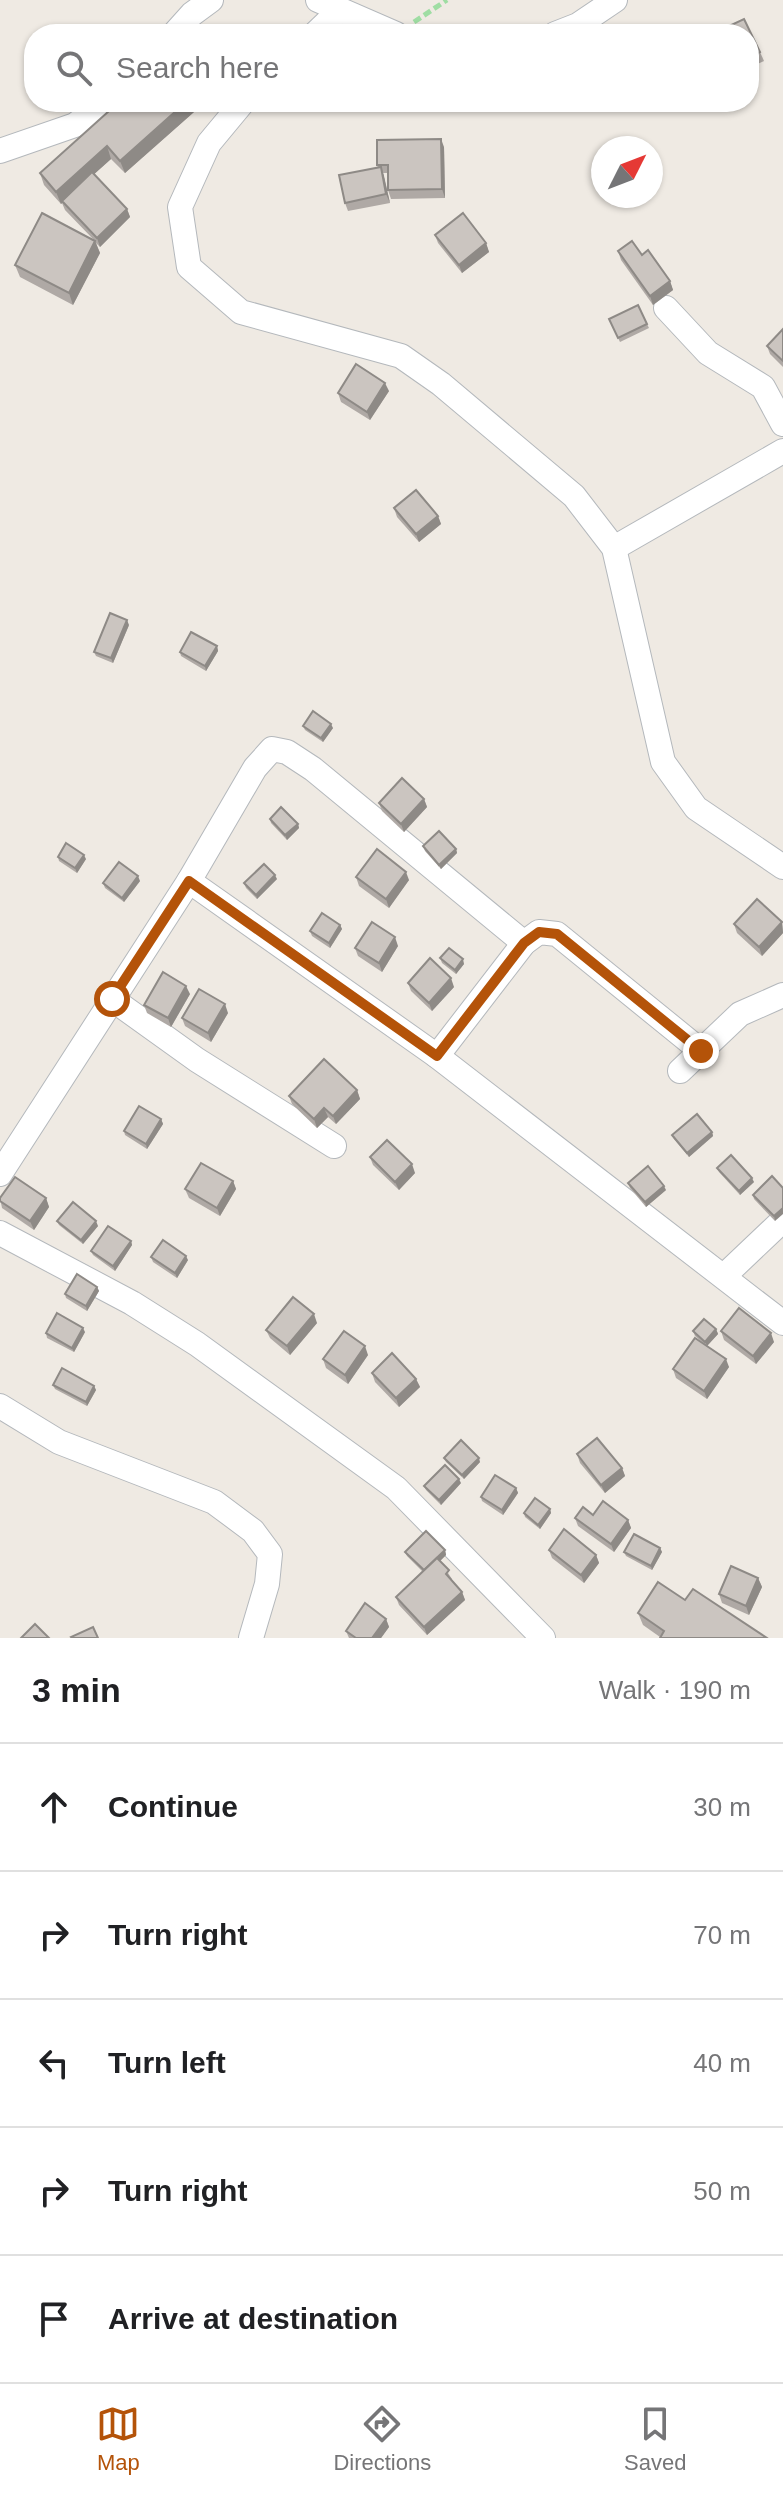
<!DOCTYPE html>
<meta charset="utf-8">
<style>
body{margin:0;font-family:Helvetica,sans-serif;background:#f6f6f6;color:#202124}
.compass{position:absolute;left:591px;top:136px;width:72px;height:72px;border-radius:50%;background:#fff;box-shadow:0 2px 6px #0004;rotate:48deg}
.stop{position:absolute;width:24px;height:24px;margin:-18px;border:6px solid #b45309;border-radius:50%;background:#fff}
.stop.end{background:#b45309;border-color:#fff;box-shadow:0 2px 8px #0008}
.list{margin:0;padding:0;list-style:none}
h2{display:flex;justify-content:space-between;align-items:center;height:104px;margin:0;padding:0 32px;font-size:34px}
h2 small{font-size:26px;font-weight:400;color:#757577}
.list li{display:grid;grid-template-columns:52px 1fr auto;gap:24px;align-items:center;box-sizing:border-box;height:128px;padding:0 32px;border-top:2px solid #e0e0e0}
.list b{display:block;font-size:30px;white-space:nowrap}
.list em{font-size:26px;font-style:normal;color:#757577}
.icon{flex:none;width:44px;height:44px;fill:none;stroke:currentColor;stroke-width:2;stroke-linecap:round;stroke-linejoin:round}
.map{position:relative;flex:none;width:783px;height:1638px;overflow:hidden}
.search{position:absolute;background:#fff;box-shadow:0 2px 6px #0004;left:24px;right:24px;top:24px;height:88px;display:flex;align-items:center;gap:20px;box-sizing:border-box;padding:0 28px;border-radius:32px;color:#757577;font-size:30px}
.sheet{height:744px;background:#fff}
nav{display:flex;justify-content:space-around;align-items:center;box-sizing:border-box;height:112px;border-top:2px solid #e0e0e0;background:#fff;font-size:22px;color:#757577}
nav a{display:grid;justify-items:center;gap:4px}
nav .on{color:#b45309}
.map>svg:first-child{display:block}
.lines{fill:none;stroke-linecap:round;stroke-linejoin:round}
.street-casing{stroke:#b4b8bc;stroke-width:26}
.path{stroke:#9fdda3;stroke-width:5;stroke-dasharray:8 4;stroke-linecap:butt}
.street{stroke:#fff;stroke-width:24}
.wall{fill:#afa9a5}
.shaded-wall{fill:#8e8a86}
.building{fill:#cbc5c0;stroke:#8e8a86;stroke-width:2}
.route{stroke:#b45309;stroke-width:10}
</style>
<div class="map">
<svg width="783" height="1638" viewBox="0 0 783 1638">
<rect width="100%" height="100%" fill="#efeae3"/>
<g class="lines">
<defs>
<g id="street">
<polyline points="318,0 396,34"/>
<polyline points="174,34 192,14 211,0"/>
<polyline points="315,34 339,11"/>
<polyline points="555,34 578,25 615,0"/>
<polyline points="243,102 209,143 180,207 189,267 241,312 401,356 441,384 574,496 614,548 663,762 696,808 783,867"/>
<polyline points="0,151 75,125 105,102"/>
<polyline points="666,308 708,353 763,387 783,424"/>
<polyline points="614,548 783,451"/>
<polyline points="189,881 437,1056 783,1323"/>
<polyline points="112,999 197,1060 334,1146"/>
<polyline points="437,1056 524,943 539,932 557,934 701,1051"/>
<polyline points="680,1071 740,1014 783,995"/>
<polyline points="0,1174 189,881 255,768 272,749 287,752 313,769 524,943"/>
<polyline points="0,1233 132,1303 197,1344 396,1488 543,1638"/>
<polyline points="724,1276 783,1220"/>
<polyline points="0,1406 59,1442 214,1502 253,1531 270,1554 267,1584 251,1638"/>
</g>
</defs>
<!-- street casing -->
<use href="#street" class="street-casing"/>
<!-- path -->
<polyline class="path" points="414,22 447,0"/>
<!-- street -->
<use href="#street" class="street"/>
</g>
<!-- wall -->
<g class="wall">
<polygon points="749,34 760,52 764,61 749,68"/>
<polygon points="186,102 190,102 194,112 125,173 111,159 94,174 127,209 130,217 100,247 96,243 100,253 73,305 20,277 15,265 93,239 65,210 62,203 61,204 44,185 40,173"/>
<polygon points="444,147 445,198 391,199 388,190 388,173 383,173 390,203 348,211 345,203 378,168 377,165"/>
<polygon points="435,235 486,243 489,252 462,273 438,243"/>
<polygon points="618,251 642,255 670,281 673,290 653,305 621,260"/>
<polygon points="638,305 649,328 620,342 611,323"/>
<polygon points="783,329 783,367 770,354 767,346"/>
<polygon points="389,391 370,420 341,402 338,393"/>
<polygon points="394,508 438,516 441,524 419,542 397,517"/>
<polygon points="129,625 113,663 96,656 94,652"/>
<polygon points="217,646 218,651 206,671 181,656 180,652"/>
<polygon points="303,726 333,728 323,742 305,730"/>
<polygon points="424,799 427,807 404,832 382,811 379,803"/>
<polygon points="270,819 298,824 299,828 287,840 271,823"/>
<polygon points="423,846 456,849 457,853 441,869 425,851"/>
<polygon points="58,857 86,859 77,873 59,861"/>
<polygon points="356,877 409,880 389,908 359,886"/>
<polygon points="277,879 257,899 246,888 244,883"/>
<polygon points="140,881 124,902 105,888 103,883"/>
<polygon points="782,922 783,933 762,956 737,933 734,924"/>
<polygon points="340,925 342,929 330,948 312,936 310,931"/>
<polygon points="398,946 382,972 358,956 355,948"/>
<polygon points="440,958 464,964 456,974 442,963"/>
<polygon points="408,983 454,987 432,1011 411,991"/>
<polygon points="190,994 171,1027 147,1013 144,1005"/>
<polygon points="228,1013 211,1042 185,1026 182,1018"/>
<polygon points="357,1090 360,1099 336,1124 328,1117 317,1128 292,1104 289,1096"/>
<polygon points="161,1119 163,1124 147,1149 125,1135 124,1131"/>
<polygon points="712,1132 713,1136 689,1157 674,1139 672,1135"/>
<polygon points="370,1157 415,1173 399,1190 373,1165"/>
<polygon points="717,1168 754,1182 740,1195 719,1172"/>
<polygon points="233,1181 236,1189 220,1216 189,1198 185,1189"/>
<polygon points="628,1183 666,1190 646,1207 630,1188"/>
<polygon points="783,1188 775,1221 754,1199 753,1195"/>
<polygon points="0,1198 46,1198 49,1207 34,1230 2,1208"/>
<polygon points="57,1221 98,1226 83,1244 59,1225"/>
<polygon points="131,1241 132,1245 115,1271 93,1255 91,1251"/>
<polygon points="151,1257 188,1260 177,1278 153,1262"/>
<polygon points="97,1287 99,1291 87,1311 66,1298 65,1294"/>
<polygon points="317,1323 290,1355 270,1338 266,1330"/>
<polygon points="716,1329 718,1334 707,1346 729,1367 707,1399 676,1378 673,1369 704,1344 695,1336 693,1331"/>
<polygon points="721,1331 774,1342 756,1364 724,1340"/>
<polygon points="85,1332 74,1352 47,1338 46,1333"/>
<polygon points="368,1355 348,1384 326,1368 323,1359"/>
<polygon points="372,1373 416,1379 420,1387 399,1407 375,1382"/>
<polygon points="53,1385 94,1386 96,1390 87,1406 55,1389"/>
<polygon points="577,1454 622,1468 625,1476 605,1493 580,1463"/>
<polygon points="444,1458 480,1462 464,1479 446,1462"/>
<polygon points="461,1483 441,1505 426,1490 424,1486"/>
<polygon points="516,1488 518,1493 503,1515 482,1501 481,1497"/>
<polygon points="550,1509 551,1513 540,1529 525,1517 524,1513"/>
<polygon points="575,1518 628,1520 631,1528 614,1552 578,1526"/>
<polygon points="660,1548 662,1552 652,1570 626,1556 624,1552"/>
<polygon points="445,1550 446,1555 440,1561 452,1579 452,1580 462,1592 465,1600 427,1635 399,1605 396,1597 423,1572 407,1556 405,1552"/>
<polygon points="549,1550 596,1555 599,1563 584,1583 552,1558"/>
<polygon points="758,1578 762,1587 749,1615 722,1603 719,1594"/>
<polygon points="685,1600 660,1637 643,1625 638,1613"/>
<polygon points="386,1619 389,1627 381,1638 349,1638 346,1631"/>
</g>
<!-- shaded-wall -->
<g class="shaded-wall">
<polygon points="186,102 190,102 194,112 125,173 120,161"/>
<polygon points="441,139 444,147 445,198 442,189"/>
<polygon points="107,146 111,159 61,204 56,192"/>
<polygon points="381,167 384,176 390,203 386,194"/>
<polygon points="127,209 130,217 100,247 97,238"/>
<polygon points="95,241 100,253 73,305 69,293"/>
<polygon points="486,243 489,252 462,273 459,265"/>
<polygon points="670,281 673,290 653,305 650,296"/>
<polygon points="385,383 389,391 370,420 367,412"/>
<polygon points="438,516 441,524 419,542 416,534"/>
<polygon points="127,620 129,625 113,663 111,658"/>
<polygon points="217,646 218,651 206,671 205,666"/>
<polygon points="331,724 333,728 323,742 321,738"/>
<polygon points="424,799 427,807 404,832 401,824"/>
<polygon points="298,824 299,828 287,840 285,835"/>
<polygon points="456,849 457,853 441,869 439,865"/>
<polygon points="84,855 86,859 77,873 75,868"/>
<polygon points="406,872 409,880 389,908 386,899"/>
<polygon points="275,875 277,879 257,899 256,895"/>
<polygon points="138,876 140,881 124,902 122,898"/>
<polygon points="782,922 783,933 762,956 759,947"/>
<polygon points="340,925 342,929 330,948 329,943"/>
<polygon points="395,937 398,946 382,972 379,963"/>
<polygon points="463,959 464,964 456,974 455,970"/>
<polygon points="451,978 454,987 432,1011 429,1003"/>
<polygon points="186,986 190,994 171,1027 168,1018"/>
<polygon points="225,1004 228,1013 211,1042 208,1033"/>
<polygon points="357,1090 360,1099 336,1124 333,1116"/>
<polygon points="324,1108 328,1117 317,1128 314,1119"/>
<polygon points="161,1119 163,1124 147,1149 146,1144"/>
<polygon points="712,1132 713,1136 689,1157 687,1153"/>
<polygon points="412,1164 415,1173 399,1190 395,1182"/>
<polygon points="752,1178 754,1182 740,1195 739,1191"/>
<polygon points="233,1181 236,1189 220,1216 217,1208"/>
<polygon points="664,1186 666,1190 646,1207 645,1202"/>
<polygon points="46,1198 49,1207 34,1230 30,1221"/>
<polygon points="783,1208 783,1214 775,1221 774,1216"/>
<polygon points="96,1221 98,1226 83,1244 81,1240"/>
<polygon points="131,1241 132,1245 115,1271 113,1266"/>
<polygon points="186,1256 188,1260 177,1278 175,1273"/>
<polygon points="97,1287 99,1291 87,1311 86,1306"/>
<polygon points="314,1314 317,1323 290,1355 287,1346"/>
<polygon points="83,1328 85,1332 74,1352 72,1348"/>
<polygon points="716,1329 718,1334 707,1346 705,1342"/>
<polygon points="771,1333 774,1342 756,1364 753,1356"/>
<polygon points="365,1346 368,1355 348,1384 345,1375"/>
<polygon points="726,1359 729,1367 707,1399 704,1391"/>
<polygon points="416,1379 420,1387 399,1407 396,1398"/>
<polygon points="94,1386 96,1390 87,1406 86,1402"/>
<polygon points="479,1458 480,1462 464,1479 462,1475"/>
<polygon points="622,1468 625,1476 605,1493 601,1485"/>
<polygon points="459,1479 461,1483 441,1505 439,1500"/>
<polygon points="516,1488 518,1493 503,1515 502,1510"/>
<polygon points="550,1509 551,1513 540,1529 538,1525"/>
<polygon points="628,1520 631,1528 614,1552 611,1544"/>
<polygon points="660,1548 662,1552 652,1570 651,1566"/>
<polygon points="445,1550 446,1555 426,1575 425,1571"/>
<polygon points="596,1555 599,1563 584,1583 581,1575"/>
<polygon points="758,1578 762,1587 749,1615 746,1606"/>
<polygon points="462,1592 465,1600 427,1635 424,1627"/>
<polygon points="386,1619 389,1627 381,1638 372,1638"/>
</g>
<!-- building -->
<g class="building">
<polygon points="744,19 760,52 749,58 749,34 712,34"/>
<polygon points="209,28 213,34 202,34"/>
<polygon points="119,102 186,102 120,161 107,146 56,192 40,173"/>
<polygon points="441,139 442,189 388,190 388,165 377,165 377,140"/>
<polygon points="381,167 386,194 345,203 339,175"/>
<polygon points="92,172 127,209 97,238 62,201"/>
<polygon points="42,213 95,241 69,293 15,265"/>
<polygon points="463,213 486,243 459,265 435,235"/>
<polygon points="632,241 642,255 648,250 670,281 650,296 618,251"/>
<polygon points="638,305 647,324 618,338 609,319"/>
<polygon points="783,329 783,361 767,346"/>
<polygon points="356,364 385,383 367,412 338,393"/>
<polygon points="416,490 438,516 416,534 394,508"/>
<polygon points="110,613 127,620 111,658 94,652"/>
<polygon points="191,632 217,646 205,666 180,652"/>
<polygon points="313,711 331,724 321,738 303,726"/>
<polygon points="402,778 424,799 401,824 379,803"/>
<polygon points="281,807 298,824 285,835 270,819"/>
<polygon points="439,831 456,849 439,865 423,846"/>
<polygon points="66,843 84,855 75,868 58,857"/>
<polygon points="377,849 406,872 386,899 356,877"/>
<polygon points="119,862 138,876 122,898 103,883"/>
<polygon points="264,864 275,875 256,895 244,883"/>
<polygon points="757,899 782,922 759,947 734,924"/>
<polygon points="322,913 340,925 329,943 310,931"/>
<polygon points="372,922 395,937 379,963 355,948"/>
<polygon points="449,948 463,959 455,970 440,958"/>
<polygon points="430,958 451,978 429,1003 408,983"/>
<polygon points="163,972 186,986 168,1018 144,1005"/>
<polygon points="199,989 225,1004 208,1033 182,1018"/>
<polygon points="324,1059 357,1090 333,1116 324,1108 314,1119 289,1096"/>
<polygon points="139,1106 161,1119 146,1144 124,1131"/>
<polygon points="697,1114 712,1132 687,1153 672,1135"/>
<polygon points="387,1140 412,1164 395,1182 370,1157"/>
<polygon points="731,1155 752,1178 739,1191 717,1168"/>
<polygon points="201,1163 233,1181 217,1208 185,1189"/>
<polygon points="648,1166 664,1186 645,1202 628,1183"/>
<polygon points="772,1176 783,1188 783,1208 774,1216 753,1195"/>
<polygon points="15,1177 46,1198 30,1221 0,1201 0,1198"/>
<polygon points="73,1202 96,1221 81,1240 57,1221"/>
<polygon points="108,1226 131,1241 113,1266 91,1251"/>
<polygon points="163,1240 186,1256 175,1273 151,1257"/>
<polygon points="77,1274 97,1287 86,1306 65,1294"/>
<polygon points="293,1297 314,1314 287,1346 266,1330"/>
<polygon points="739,1308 771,1333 753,1356 721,1331"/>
<polygon points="57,1313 83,1328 72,1348 46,1333"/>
<polygon points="704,1319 716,1329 705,1342 693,1331"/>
<polygon points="344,1331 365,1346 345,1375 323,1359"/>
<polygon points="695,1338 726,1359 704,1391 673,1369"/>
<polygon points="392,1353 416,1379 396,1398 372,1373"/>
<polygon points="62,1368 94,1386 86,1402 53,1385"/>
<polygon points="597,1438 622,1468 601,1485 577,1454"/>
<polygon points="461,1440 479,1458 462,1475 444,1458"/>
<polygon points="445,1465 459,1479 439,1500 424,1486"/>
<polygon points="495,1475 516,1488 502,1510 481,1497"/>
<polygon points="535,1498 550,1509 538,1525 524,1513"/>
<polygon points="603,1501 628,1520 611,1544 575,1518 583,1507 593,1515"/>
<polygon points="564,1529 596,1555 581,1575 549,1550"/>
<polygon points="426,1531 445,1550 424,1570 405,1552"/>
<polygon points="634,1534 660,1548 651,1566 624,1552"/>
<polygon points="437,1558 449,1570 446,1574 462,1592 424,1627 396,1597"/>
<polygon points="731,1566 758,1578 746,1606 719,1594"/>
<polygon points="658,1582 685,1600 693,1589 767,1638 660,1638 664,1631 638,1613"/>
<polygon points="365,1603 386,1619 372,1638 356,1638 346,1631"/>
<polygon points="35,1624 49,1638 21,1638"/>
<polygon points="93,1627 98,1638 72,1638 71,1637"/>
</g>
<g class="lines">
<!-- route -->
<polyline class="route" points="112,999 189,881 437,1056 524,943 539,932 557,934 701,1051"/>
</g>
</svg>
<svg class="compass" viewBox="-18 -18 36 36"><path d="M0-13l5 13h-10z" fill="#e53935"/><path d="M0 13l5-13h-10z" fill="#757577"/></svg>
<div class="stop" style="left:112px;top:999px"></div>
<div class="stop end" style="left:701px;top:1051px"></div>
<div class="search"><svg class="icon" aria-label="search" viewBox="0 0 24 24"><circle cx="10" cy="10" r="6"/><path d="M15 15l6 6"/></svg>Search here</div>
</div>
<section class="sheet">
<h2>3 min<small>Walk · 190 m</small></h2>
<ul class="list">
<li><svg class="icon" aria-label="ahead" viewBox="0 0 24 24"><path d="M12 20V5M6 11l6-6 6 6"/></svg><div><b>Continue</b></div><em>30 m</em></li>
<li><svg class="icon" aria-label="right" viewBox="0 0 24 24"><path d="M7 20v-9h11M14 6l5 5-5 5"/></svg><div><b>Turn right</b></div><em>70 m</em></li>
<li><svg class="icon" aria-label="left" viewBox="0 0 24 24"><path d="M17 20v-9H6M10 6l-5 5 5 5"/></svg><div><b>Turn left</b></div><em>40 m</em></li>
<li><svg class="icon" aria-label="right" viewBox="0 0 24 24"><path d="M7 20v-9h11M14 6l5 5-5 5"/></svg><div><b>Turn right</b></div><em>50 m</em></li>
<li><svg class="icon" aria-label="arrive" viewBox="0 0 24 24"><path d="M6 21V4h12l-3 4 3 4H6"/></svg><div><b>Arrive at destination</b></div></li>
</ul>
</section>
<nav>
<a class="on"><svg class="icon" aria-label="map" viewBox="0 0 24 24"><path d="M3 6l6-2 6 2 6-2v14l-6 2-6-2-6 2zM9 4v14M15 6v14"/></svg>Map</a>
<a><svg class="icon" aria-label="directions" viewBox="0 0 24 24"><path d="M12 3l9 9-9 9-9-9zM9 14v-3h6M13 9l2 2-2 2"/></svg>Directions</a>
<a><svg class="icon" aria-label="saved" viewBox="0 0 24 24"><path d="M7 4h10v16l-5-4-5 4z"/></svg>Saved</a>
</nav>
